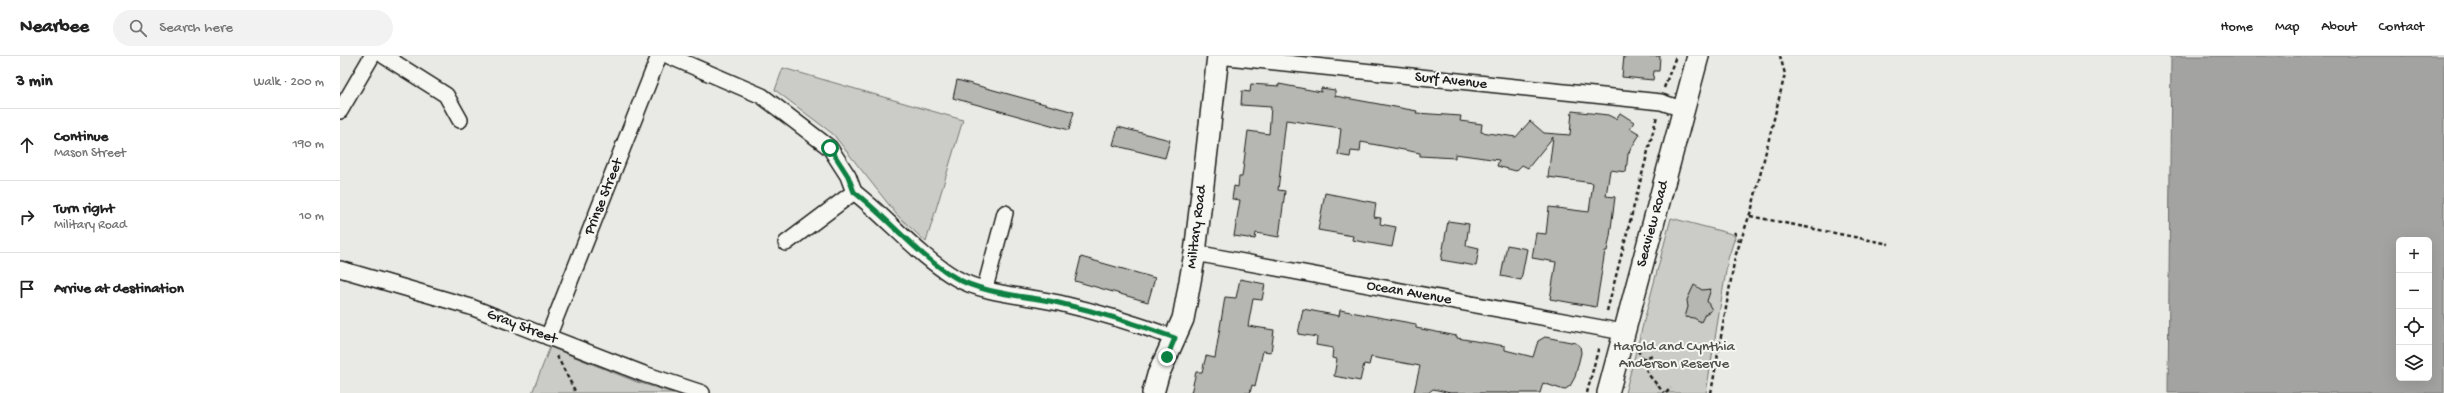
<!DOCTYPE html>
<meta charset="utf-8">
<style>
body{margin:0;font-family:"Gochi Hand",sans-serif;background:#f2f2f2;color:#222}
.controls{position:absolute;right:12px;bottom:12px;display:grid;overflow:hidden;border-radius:6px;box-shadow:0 4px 16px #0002}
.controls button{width:36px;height:36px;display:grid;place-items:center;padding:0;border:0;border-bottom:1px solid #e0e0e0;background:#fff;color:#222;font:20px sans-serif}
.stop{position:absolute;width:12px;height:12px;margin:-9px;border:3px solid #0b8043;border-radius:50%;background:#fff}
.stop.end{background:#0b8043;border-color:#fff;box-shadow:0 1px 4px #0008}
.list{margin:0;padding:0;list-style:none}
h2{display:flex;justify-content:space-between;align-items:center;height:52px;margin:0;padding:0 16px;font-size:17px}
h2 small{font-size:13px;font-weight:400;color:#767676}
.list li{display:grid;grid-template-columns:26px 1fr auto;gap:12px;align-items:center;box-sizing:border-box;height:72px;padding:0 16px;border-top:1px solid #e0e0e0}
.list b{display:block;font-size:15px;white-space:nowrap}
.list p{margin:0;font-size:13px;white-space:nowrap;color:#767676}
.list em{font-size:13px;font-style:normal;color:#767676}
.icon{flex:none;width:22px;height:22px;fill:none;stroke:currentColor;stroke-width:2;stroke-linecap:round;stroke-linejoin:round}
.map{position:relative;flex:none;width:2104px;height:337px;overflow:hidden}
header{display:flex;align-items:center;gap:24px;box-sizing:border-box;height:56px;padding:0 20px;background:#fff;border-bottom:1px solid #e0e0e0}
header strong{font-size:19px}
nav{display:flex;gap:22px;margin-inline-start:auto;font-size:14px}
.search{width:280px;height:36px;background:#f2f2f2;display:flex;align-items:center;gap:10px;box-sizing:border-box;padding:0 14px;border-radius:22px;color:#767676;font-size:15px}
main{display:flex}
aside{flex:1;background:#fff}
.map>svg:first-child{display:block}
.green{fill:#cbcbc7;stroke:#747472}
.water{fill:#a3a3a1;stroke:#6d6d6c;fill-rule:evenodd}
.building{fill:#b6b6b3;stroke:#1c1c1c}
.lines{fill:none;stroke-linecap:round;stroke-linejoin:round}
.street-casing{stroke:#1c1c1c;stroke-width:18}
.secondary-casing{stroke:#1c1c1c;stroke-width:24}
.path{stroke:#1c1c1c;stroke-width:2.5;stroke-dasharray:4 3;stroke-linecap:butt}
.street{stroke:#f6f6f2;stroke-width:15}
.secondary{stroke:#f6f6f2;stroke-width:21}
.route{stroke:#0b8043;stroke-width:5}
.labels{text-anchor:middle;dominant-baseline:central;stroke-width:4;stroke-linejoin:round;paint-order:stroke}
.street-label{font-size:15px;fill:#1c1c1c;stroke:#f6f6f2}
.park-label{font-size:15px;fill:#51514f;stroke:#f6f6f2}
</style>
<header>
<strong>Nearbee</strong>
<div class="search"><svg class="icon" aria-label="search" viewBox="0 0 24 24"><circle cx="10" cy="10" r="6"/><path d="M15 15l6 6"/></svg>Search here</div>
<nav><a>Home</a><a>Map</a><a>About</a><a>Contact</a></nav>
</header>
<main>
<aside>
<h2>3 min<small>Walk · 200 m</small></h2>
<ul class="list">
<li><svg class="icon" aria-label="ahead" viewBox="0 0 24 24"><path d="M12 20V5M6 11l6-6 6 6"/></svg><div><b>Continue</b><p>Mason Street</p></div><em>190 m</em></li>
<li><svg class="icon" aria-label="right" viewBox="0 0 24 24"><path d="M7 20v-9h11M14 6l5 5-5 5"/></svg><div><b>Turn right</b><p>Military Road</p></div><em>10 m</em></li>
<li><svg class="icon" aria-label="arrive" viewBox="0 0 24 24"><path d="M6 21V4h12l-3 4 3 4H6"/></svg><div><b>Arrive at destination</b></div></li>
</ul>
</aside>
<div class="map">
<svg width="2104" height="337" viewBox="0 0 2104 337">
<rect width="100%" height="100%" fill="#e9e9e5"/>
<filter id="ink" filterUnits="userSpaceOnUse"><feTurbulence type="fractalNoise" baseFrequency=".025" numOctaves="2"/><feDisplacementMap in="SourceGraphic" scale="8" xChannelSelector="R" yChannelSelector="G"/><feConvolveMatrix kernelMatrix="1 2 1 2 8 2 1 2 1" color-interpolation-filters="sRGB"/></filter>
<g filter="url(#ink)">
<!-- green -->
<g class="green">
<polygon points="443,12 623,64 586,186 557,159 493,78 435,34"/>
<polygon points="1331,162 1392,178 1395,181 1388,203 1366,337 1285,337"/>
<polygon points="210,291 297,326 334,337 192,337"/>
</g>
<!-- water -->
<path class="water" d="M 1831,0 L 2104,0 L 2104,337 L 1828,337 ZM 2059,184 L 2089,184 L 2089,322 L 2059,322 Z"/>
<!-- building -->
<g class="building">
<polygon points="1284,0 1320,0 1319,15 1314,15 1313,24 1282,21"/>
<polygon points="617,24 734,56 729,74 613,42"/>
<polygon points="911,28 939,30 939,28 981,36 981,32 995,34 995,40 1077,55 1076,57 1121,60 1120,65 1142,68 1141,76 1176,81 1190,65 1204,77 1230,79 1232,55 1268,59 1276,63 1280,57 1294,66 1290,72 1300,78 1288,98 1286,116 1270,114 1266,140 1275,141 1270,180 1267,195 1265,195 1256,251 1210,243 1216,206 1192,202 1196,177 1206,178 1209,151 1249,156 1253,127 1208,121 1213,81 1188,112 1182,109 1176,115 1157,110 1159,104 1115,98 1115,102 1080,100 1080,97 1021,86 1020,96 1011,95 1010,101 998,99 1001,72 946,64 938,134 945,135 939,181 916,177 915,183 894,180 900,144 892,143 894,130 898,131 899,121 902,121 908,75 929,78 931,51 901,49 902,35 910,36"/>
<polygon points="778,71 830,84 825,102 773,89"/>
<polygon points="985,137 1036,147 1034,161 1041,162 1040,168 1056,171 1052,191 1012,184 1013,180 978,174"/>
<polygon points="1108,165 1129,168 1126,189 1139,192 1136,210 1101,204"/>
<polygon points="1167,189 1187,193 1181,224 1161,220"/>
<polygon points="741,201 815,222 808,246 735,225"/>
<polygon points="900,223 925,228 922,244 913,243 908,270 934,274 931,296 923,295 915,330 912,329 910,337 851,337 856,316 862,316 866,300 875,302 885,241 896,242"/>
<polygon points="1354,229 1362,234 1371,233 1367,245 1372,254 1365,258 1361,266 1354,262 1345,261 1348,251 1347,244"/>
<polygon points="963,253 999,260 1000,254 1076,268 1076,272 1117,280 1117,282 1165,290 1165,294 1193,301 1198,285 1205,281 1236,287 1240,290 1241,297 1235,321 1230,330 1224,334 1203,327 1200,337 1110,337 1093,333 1088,337 1081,337 1074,336 1080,310 1031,301 1029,309 1024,308 1020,325 994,320 997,303 992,302 993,292 976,289 977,281 958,278"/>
</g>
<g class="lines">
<defs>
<g id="street">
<polyline points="44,0 106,39 120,64"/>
<path d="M 329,0 L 422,40 L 490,92 L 508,120 L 514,136 C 549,163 578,200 616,222 C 643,238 688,240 719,247 C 758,256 797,268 835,282"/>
<polyline points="878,0 1321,46 1342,53"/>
<polyline points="0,55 32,0"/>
<polyline points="446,187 514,136"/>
<polyline points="855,197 1283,276"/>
<polyline points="0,213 131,251 304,318 362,337"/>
<polyline points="645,232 665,157"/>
<polyline points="208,281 319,0"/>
</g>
<g id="secondary">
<polyline points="813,337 818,319 843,263 847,242 855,197 878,0"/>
<polyline points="1268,337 1358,0"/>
</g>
</defs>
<!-- street casing -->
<use href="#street" class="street-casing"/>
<!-- secondary casing -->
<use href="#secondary" class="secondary-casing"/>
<!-- path -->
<g class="path">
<polyline points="1324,32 1336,0"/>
<polyline points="1410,160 1549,188"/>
<polyline points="1394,176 1400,186"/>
<polyline points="1267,255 1317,60"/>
<polyline points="1298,294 1308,318 1324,337"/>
<polyline points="217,300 236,337"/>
<polyline points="1302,304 1312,299"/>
<polyline points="1247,337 1259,290"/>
<polyline points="1326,337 1331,332"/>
<polyline points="1371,337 1395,201 1412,152 1445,18 1440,0"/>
</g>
<!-- street -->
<use href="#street" class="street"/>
<!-- secondary -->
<use href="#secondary" class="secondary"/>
</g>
</g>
<g class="lines" filter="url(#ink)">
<!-- route -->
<path class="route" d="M 490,92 L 508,120 L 514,136 C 549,163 578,200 616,222 C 643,238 688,240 719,247 C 758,256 797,268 835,282 L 827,301"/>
</g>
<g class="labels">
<!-- street labels -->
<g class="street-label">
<text transform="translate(1111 25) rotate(6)">Surf Avenue</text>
<text transform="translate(264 141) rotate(-68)">Prinse Street</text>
<text transform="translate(1313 168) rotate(-75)">Seaview Road</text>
<text transform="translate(857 171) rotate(-83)">Military Road</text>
<text transform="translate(1069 237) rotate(10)">Ocean Avenue</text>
<text transform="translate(182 271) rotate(21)">Gray Street</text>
</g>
<!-- park labels -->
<g class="park-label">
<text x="1334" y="291">Harold and Cynthia<tspan x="1334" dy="17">Anderson Reserve</tspan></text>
</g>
</g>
</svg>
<div class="controls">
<button>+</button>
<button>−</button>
<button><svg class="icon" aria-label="locate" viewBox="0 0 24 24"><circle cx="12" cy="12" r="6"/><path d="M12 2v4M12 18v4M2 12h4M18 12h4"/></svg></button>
<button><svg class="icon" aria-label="layers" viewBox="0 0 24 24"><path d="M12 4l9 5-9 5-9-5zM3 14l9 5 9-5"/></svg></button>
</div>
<div class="stop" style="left:490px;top:92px"></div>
<div class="stop end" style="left:827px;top:301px"></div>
</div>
</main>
